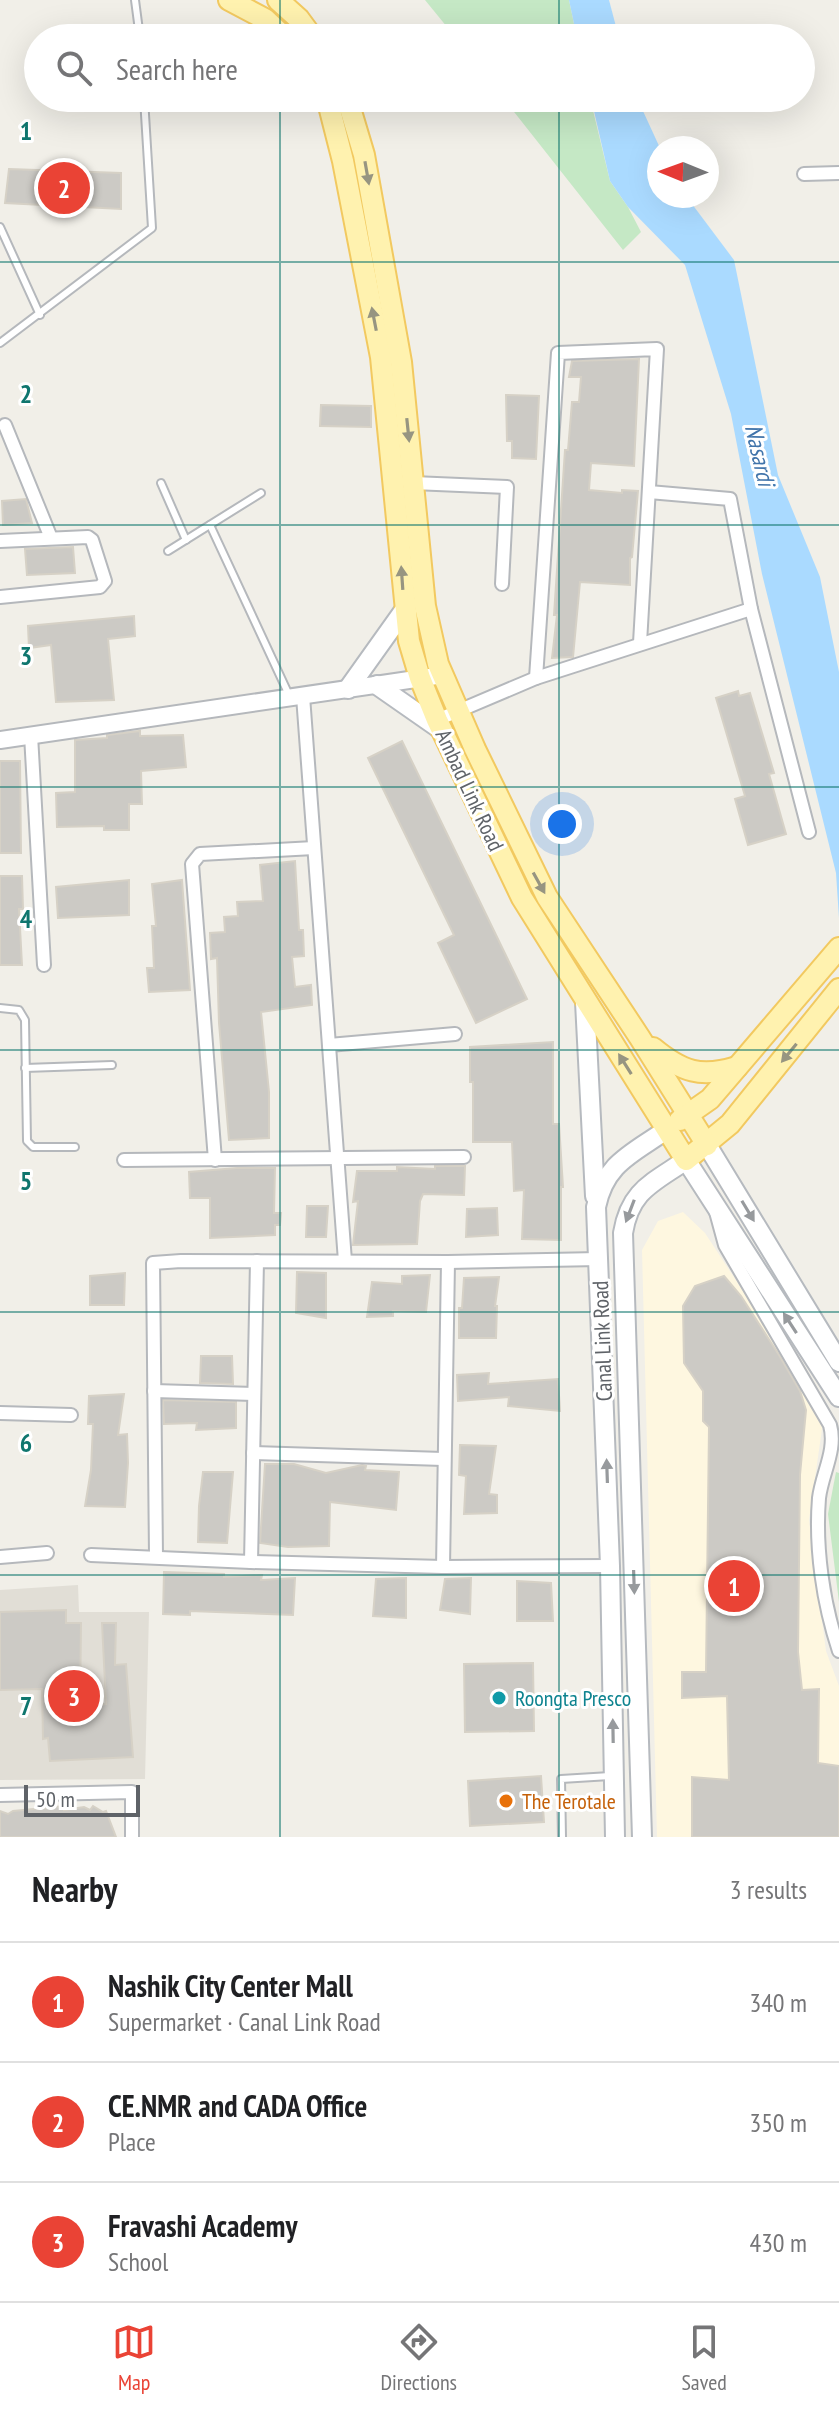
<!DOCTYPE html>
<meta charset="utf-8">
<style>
body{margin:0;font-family:"PT Sans Narrow",sans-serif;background:#f6f6f6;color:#202124}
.compass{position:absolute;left:647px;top:136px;width:72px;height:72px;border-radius:50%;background:#fff;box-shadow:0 8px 32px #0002;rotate:271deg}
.scale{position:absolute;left:24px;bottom:20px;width:116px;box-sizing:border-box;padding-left:8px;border:4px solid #5f6368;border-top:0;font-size:22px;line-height:28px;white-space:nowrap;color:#5f6368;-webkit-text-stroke:6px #fff;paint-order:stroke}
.you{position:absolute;left:562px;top:824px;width:28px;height:28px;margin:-20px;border:6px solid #fff;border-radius:50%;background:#1a73e8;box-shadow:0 0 0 12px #1a73e833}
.badge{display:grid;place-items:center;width:52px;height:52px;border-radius:50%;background:#ea4335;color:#fff;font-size:26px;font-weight:700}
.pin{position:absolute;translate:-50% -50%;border:4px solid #fff;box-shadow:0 2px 8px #0006}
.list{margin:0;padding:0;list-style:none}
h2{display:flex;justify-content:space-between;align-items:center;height:104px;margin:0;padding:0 32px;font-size:34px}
h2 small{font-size:26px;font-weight:400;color:#757577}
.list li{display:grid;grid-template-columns:52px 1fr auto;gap:24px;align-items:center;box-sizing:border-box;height:120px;padding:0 32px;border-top:2px solid #e0e0e0}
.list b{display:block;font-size:30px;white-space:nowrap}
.list p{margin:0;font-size:26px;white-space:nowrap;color:#757577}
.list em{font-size:26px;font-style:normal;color:#757577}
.icon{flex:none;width:44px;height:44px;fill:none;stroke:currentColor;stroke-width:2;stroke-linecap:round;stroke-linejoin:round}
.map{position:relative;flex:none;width:839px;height:1837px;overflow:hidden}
.search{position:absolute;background:#fff;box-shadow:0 8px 32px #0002;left:24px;right:24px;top:24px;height:88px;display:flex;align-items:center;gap:20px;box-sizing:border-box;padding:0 28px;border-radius:44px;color:#757577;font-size:30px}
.sheet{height:464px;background:#fff}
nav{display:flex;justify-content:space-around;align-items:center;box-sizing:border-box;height:112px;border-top:2px solid #e0e0e0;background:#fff;font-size:22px;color:#757577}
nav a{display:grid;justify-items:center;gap:4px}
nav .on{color:#ea4335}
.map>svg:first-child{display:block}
.commercial{fill:#fef7e0}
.education{fill:#e1ded6}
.green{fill:#c5e8c5}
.water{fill:#aadaff}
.building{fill:#cccac5;stroke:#d6d1c6;stroke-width:2}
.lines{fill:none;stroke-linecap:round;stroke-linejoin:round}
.service-casing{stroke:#b5b8bc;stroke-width:10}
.minor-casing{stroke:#b5b8bc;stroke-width:16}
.tertiary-casing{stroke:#b5b8bc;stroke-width:20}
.secondary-casing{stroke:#b6babf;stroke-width:22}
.primary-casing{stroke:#f2c960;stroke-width:24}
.service{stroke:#fff;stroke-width:6}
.minor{stroke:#fff;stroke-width:12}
.tertiary{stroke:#fff;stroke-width:16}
.secondary{stroke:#fff;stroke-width:18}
.primary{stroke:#fff2af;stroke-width:20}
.oneway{fill:#979581}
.oneway2{fill:#979a9d}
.grid{fill:none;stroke:#0f766e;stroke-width:2;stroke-opacity:0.55}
.culture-dot{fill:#0f9aa8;stroke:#fff;stroke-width:3}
.food-dot{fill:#e8710a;stroke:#fff;stroke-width:3}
.labels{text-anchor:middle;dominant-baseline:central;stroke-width:6;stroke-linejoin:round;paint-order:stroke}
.street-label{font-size:22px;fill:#5f6368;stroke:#fff}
.culture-label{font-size:22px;fill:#0d838f;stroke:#fff;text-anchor:start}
.food-label{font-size:22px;fill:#c56008;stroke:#fff;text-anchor:start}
.water-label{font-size:24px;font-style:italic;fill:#4174aa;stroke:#fff}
.grid-label{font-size:26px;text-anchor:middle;font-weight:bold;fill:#0f766e;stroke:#fff;stroke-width:6;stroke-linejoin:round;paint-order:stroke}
</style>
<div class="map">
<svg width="839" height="1837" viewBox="0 0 839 1837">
<rect width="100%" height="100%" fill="#f1efe8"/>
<!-- commercial -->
<polygon class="commercial" points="683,1212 705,1233 824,1415 809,1520 826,1651 839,1686 839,1837 657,1837 642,1250 658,1221"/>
<!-- education -->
<polygon class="education" points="78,1585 79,1612 149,1612 145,1779 0,1780 0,1590"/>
<!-- green -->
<g class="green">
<polygon points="425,0 569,0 577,38 456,38"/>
<polygon points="503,98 590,98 610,181 628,207 641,232 623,250"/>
<polygon points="836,1472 839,1473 839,1602 828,1514"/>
</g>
<!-- water -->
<g class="water">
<polygon points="569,0 609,0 619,38 577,38"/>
<polygon points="591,98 637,98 660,148 659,196 686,196 734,260 778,475 820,577 839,672 839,918 836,873 762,574 731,414 685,265 628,207 610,181"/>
</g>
<!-- building -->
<g class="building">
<polygon points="9,169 121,173 121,209 5,203"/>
<polygon points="639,359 634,466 591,463 589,490 622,493 622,490 638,491 632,557 630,558 630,585 580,582 573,657 552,658 557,615 554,615 565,450 568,450 572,402 579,402 581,377 569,377 572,361"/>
<polygon points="506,395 539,396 536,459 512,458 512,441 507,441"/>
<polygon points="321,405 371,406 371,427 320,426"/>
<polygon points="26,499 32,523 3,525 2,501"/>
<polygon points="73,547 75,573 27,575 25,549"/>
<polygon points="134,616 135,636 108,639 114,700 56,702 51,645 29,648 28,626"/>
<polygon points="738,691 739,696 750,693 774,773 769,774 786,834 748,845 735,799 745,796 716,698"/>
<polygon points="140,731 140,736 183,735 186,767 141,771 142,804 129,804 129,830 104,830 104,826 57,827 56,793 75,792 75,740 107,738 107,735"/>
<polygon points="402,741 527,999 476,1023 438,943 454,935 368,758"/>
<polygon points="0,761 20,761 21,853 0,853"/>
<polygon points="295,861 299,930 303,930 304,956 292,957 295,987 311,985 312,1005 261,1012 269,1092 269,1138 229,1140 219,1023 217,958 211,959 210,933 225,932 224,917 238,916 237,902 263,901 260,865"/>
<polygon points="0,876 22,876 23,909 19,909 22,965 0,965"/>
<polygon points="129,880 129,915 58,918 56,887"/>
<polygon points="182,880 190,990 149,992 147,968 154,968 152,926 156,926 152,884"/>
<polygon points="553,1042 553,1124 559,1124 563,1187 561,1187 561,1240 522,1239 524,1190 514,1191 512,1142 473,1142 473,1082 470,1082 470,1047"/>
<polygon points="435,1166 465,1166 464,1195 423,1194 420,1201 417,1244 353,1245 358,1201 353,1202 357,1171 397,1171 397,1167 435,1169"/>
<polygon points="237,1168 275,1168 274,1213 281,1213 280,1225 275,1225 275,1235 210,1238 210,1198 190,1198 189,1172"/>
<polygon points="307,1206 328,1206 326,1237 306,1237"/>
<polygon points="497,1208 498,1235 466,1237 467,1209"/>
<polygon points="297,1272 326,1273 326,1318 296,1313"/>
<polygon points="125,1273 124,1305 90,1305 90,1276"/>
<polygon points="430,1275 426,1312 393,1311 393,1316 367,1317 372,1282 402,1284 402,1276"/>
<polygon points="724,1276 741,1296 779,1355 800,1391 806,1410 800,1475 798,1652 802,1690 819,1689 818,1763 839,1766 839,1837 692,1837 692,1777 729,1780 727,1696 682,1698 682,1672 706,1672 709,1427 703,1421 703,1391 684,1363 683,1306 695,1286"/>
<polygon points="499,1277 495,1306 497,1306 496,1338 459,1338 459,1308 462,1308 464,1278"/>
<polygon points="201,1356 232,1356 233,1384 200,1383"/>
<polygon points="489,1373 488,1384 558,1379 560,1411 508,1406 509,1397 458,1401 457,1375"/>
<polygon points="124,1394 118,1435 127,1434 128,1463 125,1507 85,1506 91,1470 93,1424 88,1424 89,1396"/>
<polygon points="163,1400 236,1402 236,1428 196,1430 197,1423 164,1424"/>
<polygon points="460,1445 496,1446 489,1494 497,1495 497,1513 464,1514 466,1476 459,1475"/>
<polygon points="265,1464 294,1464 326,1473 362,1465 366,1466 365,1470 399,1472 396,1510 330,1502 329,1546 288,1547 260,1543"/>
<polygon points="203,1472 233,1472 227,1543 198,1542 199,1506"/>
<polygon points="164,1572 224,1574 224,1577 262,1575 261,1580 295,1578 293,1615 190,1611 190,1615 163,1614"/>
<polygon points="406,1578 406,1618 373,1616 376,1579"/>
<polygon points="471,1578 470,1614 440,1610 445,1579"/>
<polygon points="517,1581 551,1583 553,1621 517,1621"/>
<polygon points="66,1610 66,1623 81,1623 80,1706 106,1704 102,1623 116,1623 115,1665 126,1664 133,1757 50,1761 48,1738 43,1739 42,1689 0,1690 0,1612"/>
<polygon points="533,1663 534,1731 465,1732 464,1664"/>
<polygon points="541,1776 544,1822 470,1826 468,1781"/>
<polygon points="64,1806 64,1810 84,1807 90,1810 93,1806 103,1812 106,1811 116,1837 0,1837 0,1811 8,1814 13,1811"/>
</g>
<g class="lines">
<defs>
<g id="service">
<polyline points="135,0 140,38"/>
<polyline points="0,227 40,315"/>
<polyline points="0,343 152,228 144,98"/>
<polyline points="161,483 186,540"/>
<polyline points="210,525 289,695"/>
<polyline points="168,551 261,493"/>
<polyline points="0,1008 19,1010 25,1020 27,1141 33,1147 75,1147"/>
<polyline points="25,1068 112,1065"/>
<polyline points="562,1837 561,1779 610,1776"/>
</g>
<g id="minor">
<polyline points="804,174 839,173"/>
<polyline points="5,425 51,538"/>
<polyline points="413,483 507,487 502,584"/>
<polyline points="649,492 730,499 751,609 809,832"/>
<polyline points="0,541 88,537 92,540 105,581 100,587 0,597"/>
<polyline points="536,678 558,353 657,349 640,643"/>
<polyline points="303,696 345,1261"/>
<polyline points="437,720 536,678 751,609"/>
<polyline points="31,735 44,965"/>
<polyline points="329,1045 455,1034"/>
<polyline points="124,1160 464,1157"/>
<polyline points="215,1160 192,864 200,854 314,848"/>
<path d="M 716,1212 L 725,1245 L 830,1425 C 837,1450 822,1473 819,1498 C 815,1548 823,1603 839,1651"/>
<polyline points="154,1391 254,1394"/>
<polyline points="0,1413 71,1415"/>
<polyline points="253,1453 443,1459"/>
<polyline points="91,1555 251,1562 443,1567 610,1566"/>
<polyline points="156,1556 153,1263 181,1261 448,1262 599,1259"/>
<polyline points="0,1557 47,1553"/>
<polyline points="251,1562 257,1261"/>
<polyline points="443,1567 448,1262"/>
<polyline points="0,1795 132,1792 132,1837"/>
</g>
<polyline id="tertiary" points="0,740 443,675"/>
<g id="secondary">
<polyline points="377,685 443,731"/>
<polyline points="348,689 405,609"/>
<polyline points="585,1002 595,1196"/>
<polyline points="707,1145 839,1362"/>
<path d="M 615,1837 L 610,1566 L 596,1207 C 605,1163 632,1154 666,1130"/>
<path d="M 642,1837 L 623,1233 C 630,1190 653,1183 686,1160 L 839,1397"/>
</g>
<g id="primary">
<polyline points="229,0 265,19 285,38"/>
<polyline points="278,0 299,19 313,38"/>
<polyline points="327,98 343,161 381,357 409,641 420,678 437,720 522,898 686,1160 730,1124 839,989"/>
<polyline points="347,98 364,155 401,362 425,606 438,664 475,749 547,897 640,1038 707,1145"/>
<path d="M 653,1048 C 682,1072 701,1078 737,1067"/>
<polyline points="680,1120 710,1099 839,948"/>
</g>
</defs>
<!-- service casing -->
<use href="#service" class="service-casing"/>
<!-- minor casing -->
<use href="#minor" class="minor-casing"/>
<!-- tertiary casing -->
<use href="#tertiary" class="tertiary-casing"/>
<!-- secondary casing -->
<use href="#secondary" class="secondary-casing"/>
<!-- primary casing -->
<use href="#primary" class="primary-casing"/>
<!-- service -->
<use href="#service" class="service"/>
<!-- minor -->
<use href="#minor" class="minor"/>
<!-- tertiary -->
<use href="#tertiary" class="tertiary"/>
<!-- secondary -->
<use href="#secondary" class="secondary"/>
<!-- primary -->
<use href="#primary" class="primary"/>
</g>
<!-- one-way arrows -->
<defs><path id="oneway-solid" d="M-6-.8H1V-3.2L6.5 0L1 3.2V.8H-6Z" transform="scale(2)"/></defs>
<g class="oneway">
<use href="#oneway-solid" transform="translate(367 173) rotate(80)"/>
<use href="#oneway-solid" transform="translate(374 319) rotate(-101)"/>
<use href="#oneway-solid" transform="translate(408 430) rotate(84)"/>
<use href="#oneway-solid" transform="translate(402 578) rotate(-94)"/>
<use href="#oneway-solid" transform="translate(539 883) rotate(61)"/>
<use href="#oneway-solid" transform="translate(789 1053) rotate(129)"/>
<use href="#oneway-solid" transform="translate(625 1064) rotate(-122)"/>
</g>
<g class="oneway2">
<use href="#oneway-solid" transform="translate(630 1211) rotate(111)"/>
<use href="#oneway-solid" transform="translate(748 1211) rotate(59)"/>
<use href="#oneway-solid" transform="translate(790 1323) rotate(-123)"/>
<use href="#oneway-solid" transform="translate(607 1471) rotate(-92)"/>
<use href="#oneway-solid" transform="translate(634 1582) rotate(88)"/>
<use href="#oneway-solid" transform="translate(613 1731) rotate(-91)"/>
</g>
<!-- grid -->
<path class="grid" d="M 280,0 L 280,38M 559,0 L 559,38M 280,98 L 280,1837M 559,98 L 559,1837M 0,262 L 839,262M 0,525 L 839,525M 0,787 L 839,787M 0,1050 L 839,1050M 0,1312 L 839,1312M 0,1575 L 839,1575"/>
<!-- markers -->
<circle class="culture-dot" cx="499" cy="1698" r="8"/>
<circle class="food-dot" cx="506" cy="1801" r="8"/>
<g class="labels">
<!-- street labels -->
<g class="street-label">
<text transform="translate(470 790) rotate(65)">Ambad Link Road</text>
<text transform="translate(602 1341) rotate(-92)">Canal Link Road</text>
</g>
<!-- culture labels -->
<g class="culture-label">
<text x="515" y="1698">Roongta Presco</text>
</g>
<!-- food labels -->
<g class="food-label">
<text x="522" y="1801">The Terotale</text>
</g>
<!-- water labels -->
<g class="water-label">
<text transform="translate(760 455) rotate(77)">Nasardi</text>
</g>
</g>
<g class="grid-label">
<text x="26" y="140">1</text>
<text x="26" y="403">2</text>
<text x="26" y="665">3</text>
<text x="26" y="928">4</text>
<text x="26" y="1190">5</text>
<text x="26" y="1452">6</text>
<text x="26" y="1715">7</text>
</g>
</svg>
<svg class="compass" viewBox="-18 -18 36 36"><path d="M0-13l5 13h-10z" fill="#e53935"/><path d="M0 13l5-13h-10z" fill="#757577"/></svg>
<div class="scale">50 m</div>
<div class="you"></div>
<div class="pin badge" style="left:734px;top:1586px">1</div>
<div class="pin badge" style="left:64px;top:188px">2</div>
<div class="pin badge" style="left:74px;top:1696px">3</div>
<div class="search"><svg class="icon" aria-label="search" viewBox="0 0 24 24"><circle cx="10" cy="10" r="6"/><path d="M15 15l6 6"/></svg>Search here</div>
</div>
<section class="sheet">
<h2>Nearby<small>3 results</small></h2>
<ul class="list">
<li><span class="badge">1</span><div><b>Nashik City Center Mall</b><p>Supermarket · Canal Link Road</p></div><em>340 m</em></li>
<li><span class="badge">2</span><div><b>CE.NMR and CADA Office</b><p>Place</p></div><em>350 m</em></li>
<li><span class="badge">3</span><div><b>Fravashi Academy</b><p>School</p></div><em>430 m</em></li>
</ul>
</section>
<nav>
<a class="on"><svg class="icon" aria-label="map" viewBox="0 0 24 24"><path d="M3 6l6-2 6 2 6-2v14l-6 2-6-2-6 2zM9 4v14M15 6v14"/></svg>Map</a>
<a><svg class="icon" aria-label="directions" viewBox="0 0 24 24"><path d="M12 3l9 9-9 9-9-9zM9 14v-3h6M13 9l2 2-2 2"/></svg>Directions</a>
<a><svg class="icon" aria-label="saved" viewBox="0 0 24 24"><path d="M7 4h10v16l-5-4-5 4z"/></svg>Saved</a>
</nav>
